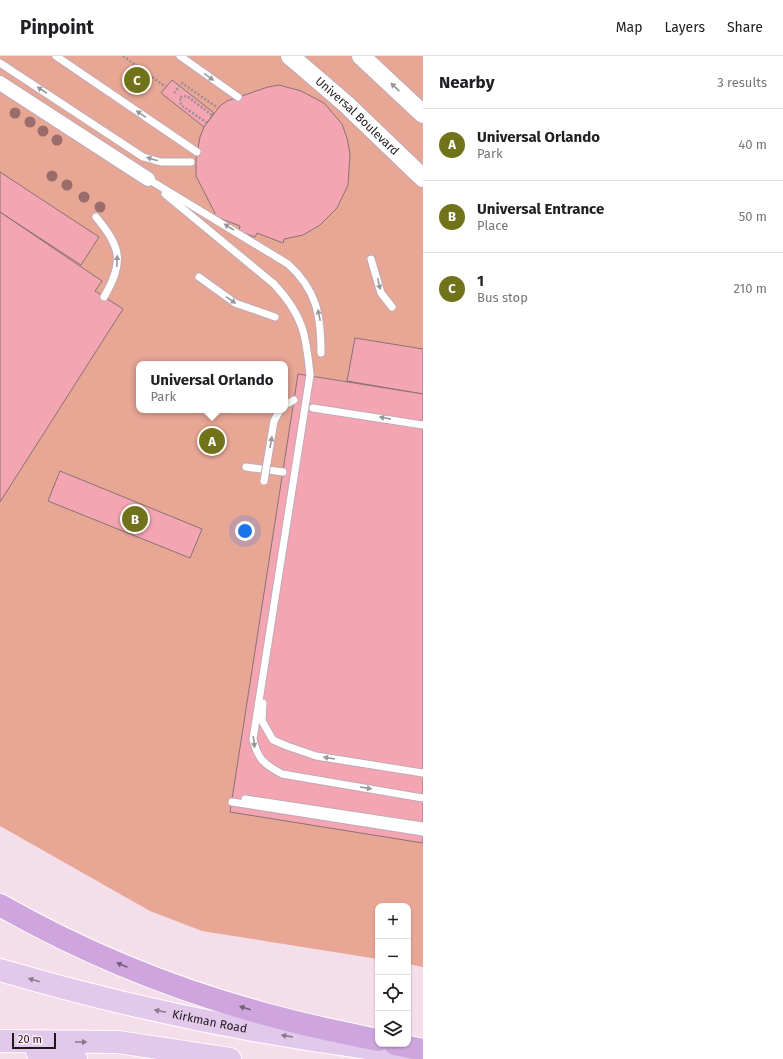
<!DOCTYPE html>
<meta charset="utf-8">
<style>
body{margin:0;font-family:"Fira Sans",sans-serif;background:#f6f6f6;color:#202124}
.controls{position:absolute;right:12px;bottom:12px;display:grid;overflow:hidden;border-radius:8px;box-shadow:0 1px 3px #0004}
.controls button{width:36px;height:36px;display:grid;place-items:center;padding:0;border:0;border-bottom:1px solid #e0e0e0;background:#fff;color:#202124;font:20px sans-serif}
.scale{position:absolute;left:12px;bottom:10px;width:44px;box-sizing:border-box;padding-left:4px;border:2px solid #1e171b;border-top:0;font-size:11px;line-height:14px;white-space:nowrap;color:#1e171b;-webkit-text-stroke:3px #ffecf6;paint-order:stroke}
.you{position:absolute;left:245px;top:475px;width:14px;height:14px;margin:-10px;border:3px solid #fff;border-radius:50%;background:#1a73e8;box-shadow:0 0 0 6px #1a73e833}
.badge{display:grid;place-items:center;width:26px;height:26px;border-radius:50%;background:#70731a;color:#fff;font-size:13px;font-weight:700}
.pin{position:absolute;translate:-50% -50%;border:2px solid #fff;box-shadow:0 1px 4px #0006}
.popup{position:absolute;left:136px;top:305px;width:152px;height:52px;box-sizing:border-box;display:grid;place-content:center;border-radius:8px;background:#fff;filter:drop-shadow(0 1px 3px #0005);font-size:13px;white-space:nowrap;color:#757577}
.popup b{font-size:15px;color:#202124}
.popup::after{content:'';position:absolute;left:50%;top:100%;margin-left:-8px;border:8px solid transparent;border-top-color:#fff}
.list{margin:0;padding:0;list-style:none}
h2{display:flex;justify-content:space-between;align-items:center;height:52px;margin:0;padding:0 16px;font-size:17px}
h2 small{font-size:13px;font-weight:400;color:#757577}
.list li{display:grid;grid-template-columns:26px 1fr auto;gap:12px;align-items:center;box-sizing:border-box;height:72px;padding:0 16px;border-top:1px solid #e0e0e0}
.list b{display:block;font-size:15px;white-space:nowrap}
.list p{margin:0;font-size:13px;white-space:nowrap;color:#757577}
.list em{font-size:13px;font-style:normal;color:#757577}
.icon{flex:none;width:22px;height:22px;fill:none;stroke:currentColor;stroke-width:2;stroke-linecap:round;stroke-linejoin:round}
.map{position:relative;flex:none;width:423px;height:1003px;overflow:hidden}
header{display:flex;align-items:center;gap:24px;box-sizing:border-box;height:56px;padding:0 20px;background:#fff;border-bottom:1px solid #e0e0e0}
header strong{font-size:19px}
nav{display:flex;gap:22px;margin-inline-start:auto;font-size:14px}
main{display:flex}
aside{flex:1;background:#fff}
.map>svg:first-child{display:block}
.green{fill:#e8a695;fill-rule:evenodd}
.building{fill:#f4a5b2;stroke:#897275}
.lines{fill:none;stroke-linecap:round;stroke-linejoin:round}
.service-casing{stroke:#c0aab6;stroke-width:9}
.minor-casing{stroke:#c0aab6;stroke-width:16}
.tertiary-casing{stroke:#c0aab6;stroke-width:20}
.primary-casing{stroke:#fff;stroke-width:24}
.motorway-casing{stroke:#fff;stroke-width:24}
.path{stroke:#9e8e97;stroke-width:2.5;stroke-dasharray:2 2;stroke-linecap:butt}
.service{stroke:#fff;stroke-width:7}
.minor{stroke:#fff;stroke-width:14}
.tertiary{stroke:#fff;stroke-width:18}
.primary{stroke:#e2c9eb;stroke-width:22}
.motorway{stroke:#cfa5dd;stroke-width:22}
.service-bridge-casing{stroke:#c0aab6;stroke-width:9;stroke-linecap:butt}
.service-bridge{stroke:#fff;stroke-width:7}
.tree{fill:#9a6d6a}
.oneway{fill:#9a9798}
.oneway2{fill:#765e7c}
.oneway3{fill:#8a798d}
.labels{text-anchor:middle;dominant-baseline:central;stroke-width:3.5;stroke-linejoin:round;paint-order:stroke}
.street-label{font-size:12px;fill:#1e171b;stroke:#ffecf6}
</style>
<header>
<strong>Pinpoint</strong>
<nav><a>Map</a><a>Layers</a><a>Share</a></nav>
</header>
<main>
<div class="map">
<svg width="423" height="1003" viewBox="0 0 423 1003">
<rect width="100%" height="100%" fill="#f4deea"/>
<!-- green -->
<path class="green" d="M 0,0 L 423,0 L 423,911 L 408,908 L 408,850 L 378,850 L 378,903 L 202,875 L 150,855 L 0,770 ZM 139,308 L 285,308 L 285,354 L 139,354 Z"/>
<!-- building -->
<g class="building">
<polygon points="172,24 214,57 204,71 161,37"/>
<polygon points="279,29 301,35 324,47 342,68 347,82 350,98 348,129 337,152 320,169 303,179 284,183 283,187 257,177 255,181 239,175 240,170 214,160 215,157 196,120 196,104 200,81 204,71 220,50 227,45 268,31"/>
<polygon points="0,116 99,181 81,209 0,156"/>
<polygon points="0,156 102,225 95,235 123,253 0,446"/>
<polygon points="355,282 423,293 423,338 347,325"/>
<polygon points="298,318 423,338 423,787 230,756"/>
<polygon points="60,415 202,473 190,502 48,445"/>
</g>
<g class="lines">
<defs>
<g id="service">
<polyline points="56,0 197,96"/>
<polyline points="180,0 238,41"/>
<polyline points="0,7 143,101 161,106 191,106"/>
<path d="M 148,123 L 288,208 C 317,234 321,260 321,297"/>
<polyline points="165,138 274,228"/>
<path d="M 96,161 C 122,192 124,206 104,241"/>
<polyline points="371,203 381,237 392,251"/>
<polyline points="199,221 235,247 275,261"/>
<path d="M 310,319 L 253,683 C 258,704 264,708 282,718 L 423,742"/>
<polyline points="285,349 294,344"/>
<polyline points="313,352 423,369"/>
<polyline points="267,407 274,365 280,354"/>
<polyline points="246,411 283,416"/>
<polyline points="263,647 262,665 273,684 287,690 316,700 423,717"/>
<polyline points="245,743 423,770"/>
<polyline points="232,746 423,776"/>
</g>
<polyline id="minor" points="0,27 148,123"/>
<g id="tertiary">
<path id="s1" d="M 290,0 L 346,48 L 423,122"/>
<polyline points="361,0 423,58"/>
</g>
<g id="primary">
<path id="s2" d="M 0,914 C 136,954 275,982 416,998"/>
<polyline points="0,985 118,986 230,1003"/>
<polyline points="37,996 76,1003"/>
</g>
<g id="motorway">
<path d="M 0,849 C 88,899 183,937 280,962 C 313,971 345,977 378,984"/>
<polyline points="395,988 423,994"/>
</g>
</defs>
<!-- service casing -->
<use href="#service" class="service-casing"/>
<!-- minor casing -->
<use href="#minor" class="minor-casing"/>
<!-- tertiary casing -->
<use href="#tertiary" class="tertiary-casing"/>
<!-- primary casing -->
<use href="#primary" class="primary-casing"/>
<!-- motorway casing -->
<use href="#motorway" class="motorway-casing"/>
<!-- path -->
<g class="path">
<polyline points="123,0 166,31"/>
<polyline points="174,37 182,27 218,52"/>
<polyline points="207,67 181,49 180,41 187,40 212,59"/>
</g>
<!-- service -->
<use href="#service" class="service"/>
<!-- minor -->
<use href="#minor" class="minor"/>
<!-- tertiary -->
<use href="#tertiary" class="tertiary"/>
<!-- primary -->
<use href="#primary" class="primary"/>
<!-- motorway -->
<use href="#motorway" class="motorway"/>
<defs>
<g id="service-bridge">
<path d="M 274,228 C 303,259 306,278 310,319"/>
<polyline points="264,425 267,407"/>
</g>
</defs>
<!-- service-bridge casing -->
<use href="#service-bridge" class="service-bridge-casing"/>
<!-- service-bridge -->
<use href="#service-bridge" class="service-bridge"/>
</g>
<!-- trees -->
<g class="tree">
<circle cx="15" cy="57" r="5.5"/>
<circle cx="30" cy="66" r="5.5"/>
<circle cx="43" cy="75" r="5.5"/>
<circle cx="57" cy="84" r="5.5"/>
<circle cx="52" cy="120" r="5.5"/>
<circle cx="67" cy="129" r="5.5"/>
<circle cx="84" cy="141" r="5.5"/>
<circle cx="100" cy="151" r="5.5"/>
</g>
<!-- one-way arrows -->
<defs><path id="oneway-solid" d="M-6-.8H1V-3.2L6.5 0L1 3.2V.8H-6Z"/></defs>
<g class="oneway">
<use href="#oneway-solid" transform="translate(209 21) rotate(36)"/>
<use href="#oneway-solid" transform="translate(395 31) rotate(-137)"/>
<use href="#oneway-solid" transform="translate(42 34) rotate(-147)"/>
<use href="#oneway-solid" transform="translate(141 58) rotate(-146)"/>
<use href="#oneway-solid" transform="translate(152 103) rotate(-163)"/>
<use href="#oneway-solid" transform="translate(229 171) rotate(-148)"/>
<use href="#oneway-solid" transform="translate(117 205) rotate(-88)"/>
<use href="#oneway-solid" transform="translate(379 228) rotate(78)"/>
<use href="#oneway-solid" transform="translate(231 244) rotate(34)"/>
<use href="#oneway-solid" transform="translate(319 259) rotate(-102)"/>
<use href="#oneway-solid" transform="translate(385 362) rotate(-169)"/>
<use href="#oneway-solid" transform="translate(271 386) rotate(-80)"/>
<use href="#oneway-solid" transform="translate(254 686) rotate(83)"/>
<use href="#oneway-solid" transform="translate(329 702) rotate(-171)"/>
<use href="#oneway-solid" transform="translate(366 732) rotate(9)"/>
</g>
<g class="oneway2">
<use href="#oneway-solid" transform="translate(122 909) rotate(-157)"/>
<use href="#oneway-solid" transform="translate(245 952) rotate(-163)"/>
</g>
<g class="oneway3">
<use href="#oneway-solid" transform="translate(34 924) rotate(-164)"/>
<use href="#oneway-solid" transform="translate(160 955) rotate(-168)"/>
<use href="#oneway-solid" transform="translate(287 980) rotate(-171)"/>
<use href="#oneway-solid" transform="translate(81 986)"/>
</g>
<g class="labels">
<!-- street labels -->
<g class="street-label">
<text stroke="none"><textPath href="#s1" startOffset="90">Universal Boulevard</textPath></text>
<text stroke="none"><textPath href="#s2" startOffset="216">Kirkman Road</textPath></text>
</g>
</g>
</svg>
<div class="controls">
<button>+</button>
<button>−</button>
<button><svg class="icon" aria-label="locate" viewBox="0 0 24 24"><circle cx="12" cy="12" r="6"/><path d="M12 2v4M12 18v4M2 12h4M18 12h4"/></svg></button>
<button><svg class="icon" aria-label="layers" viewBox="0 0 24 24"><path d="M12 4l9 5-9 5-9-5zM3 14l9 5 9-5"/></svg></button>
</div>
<div class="scale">20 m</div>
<div class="you"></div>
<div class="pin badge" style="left:212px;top:385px">A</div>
<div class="popup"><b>Universal Orlando</b>Park</div>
<div class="pin badge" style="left:135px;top:463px">B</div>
<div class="pin badge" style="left:137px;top:24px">C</div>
</div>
<aside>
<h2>Nearby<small>3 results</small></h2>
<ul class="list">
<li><span class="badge">A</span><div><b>Universal Orlando</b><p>Park</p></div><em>40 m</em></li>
<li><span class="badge">B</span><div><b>Universal Entrance</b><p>Place</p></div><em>50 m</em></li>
<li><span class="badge">C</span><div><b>1</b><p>Bus stop</p></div><em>210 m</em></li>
</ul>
</aside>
</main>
